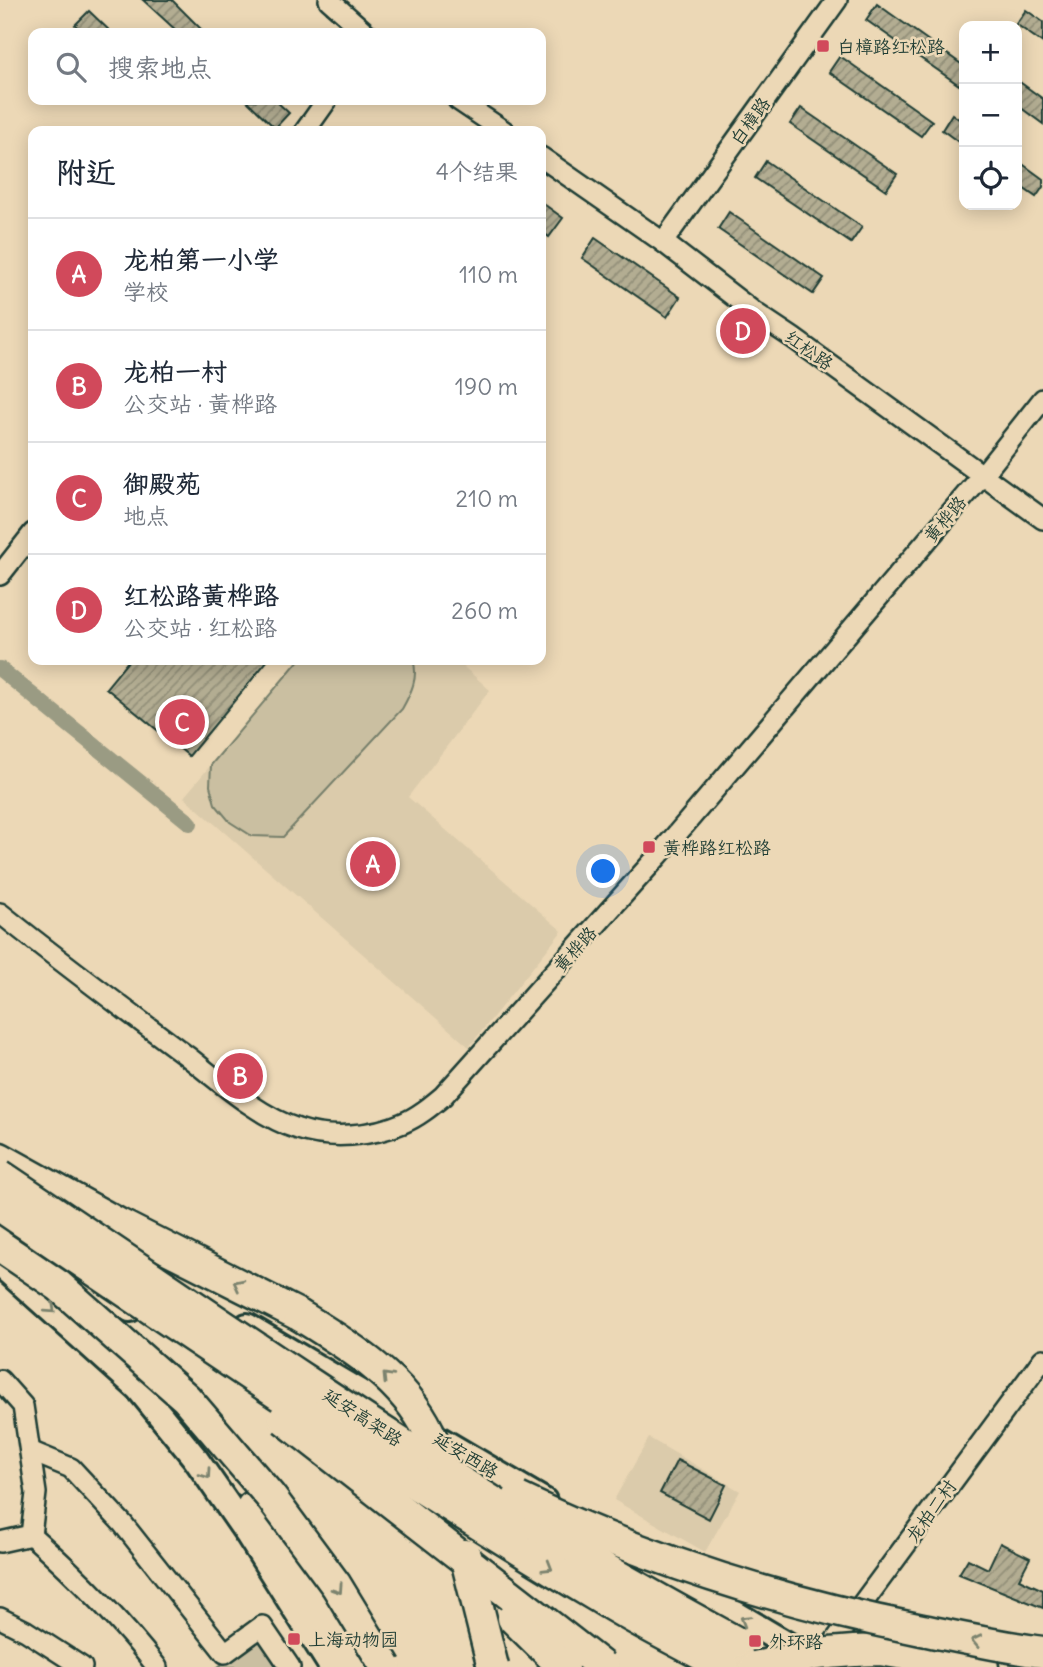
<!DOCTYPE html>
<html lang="zh">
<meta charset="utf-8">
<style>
body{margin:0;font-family:Delius,"LXGW WenKai TC",sans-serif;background:#f6f6f7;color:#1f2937}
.controls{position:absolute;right:21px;top:21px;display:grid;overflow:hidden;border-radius:14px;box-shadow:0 4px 18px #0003}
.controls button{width:63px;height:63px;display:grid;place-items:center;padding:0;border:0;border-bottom:2px solid #e0e1e3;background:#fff;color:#1f2937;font:35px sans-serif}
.you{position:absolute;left:604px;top:872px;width:24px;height:24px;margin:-18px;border:5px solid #fff;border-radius:50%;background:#1a73e8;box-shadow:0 0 0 10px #1a73e833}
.badge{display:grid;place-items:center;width:46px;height:46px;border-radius:50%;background:#d1495b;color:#fff;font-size:23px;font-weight:700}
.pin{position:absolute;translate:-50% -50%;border:4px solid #fff;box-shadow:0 2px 7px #0006}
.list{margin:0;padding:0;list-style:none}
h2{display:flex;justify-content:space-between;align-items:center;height:91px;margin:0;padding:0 28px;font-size:30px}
h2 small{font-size:23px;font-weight:400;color:#747a83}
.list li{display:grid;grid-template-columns:46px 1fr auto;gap:21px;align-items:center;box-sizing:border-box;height:112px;padding:0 28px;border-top:2px solid #e0e1e3}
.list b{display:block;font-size:26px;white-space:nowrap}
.list p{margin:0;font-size:23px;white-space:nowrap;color:#747a83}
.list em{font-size:23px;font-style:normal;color:#747a83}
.icon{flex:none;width:38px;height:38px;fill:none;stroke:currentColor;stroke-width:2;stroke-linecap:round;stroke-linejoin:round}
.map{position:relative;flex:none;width:1043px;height:1667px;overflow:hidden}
.search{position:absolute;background:#fff;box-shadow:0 4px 18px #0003;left:28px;top:28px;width:518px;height:77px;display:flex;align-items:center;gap:18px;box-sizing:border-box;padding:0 24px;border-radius:14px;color:#747a83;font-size:26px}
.panel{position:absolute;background:#fff;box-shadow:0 4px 18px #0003;left:28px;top:126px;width:518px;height:539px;border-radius:14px}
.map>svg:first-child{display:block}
.built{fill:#dbcbab}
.grass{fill:#cabfa1;stroke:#747e6a;stroke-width:2}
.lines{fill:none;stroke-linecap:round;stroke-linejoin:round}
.canal{stroke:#9a9b83;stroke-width:16}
.building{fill:url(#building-hatch);stroke:#1f3d34;stroke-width:2}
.minor-casing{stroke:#1f3d34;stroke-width:24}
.major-casing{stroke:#1f3d34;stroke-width:30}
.highway-casing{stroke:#1f3d34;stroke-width:35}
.minor{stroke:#ecd8b6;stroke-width:19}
.major{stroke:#ecd8b6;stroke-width:24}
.highway{stroke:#ecd8b6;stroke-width:30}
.highway-bridge-casing{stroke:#1f3d34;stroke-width:35;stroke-linecap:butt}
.highway-bridge{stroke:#ecd8b6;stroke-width:30}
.oneway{stroke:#7b836e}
.poi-dot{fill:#d1495b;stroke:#ecd8b6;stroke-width:2.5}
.labels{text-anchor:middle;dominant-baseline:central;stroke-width:5;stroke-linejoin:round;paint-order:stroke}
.poi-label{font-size:18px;fill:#1f3d34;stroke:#ecd8b6;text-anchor:start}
.street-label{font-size:18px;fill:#1f3d34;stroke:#ecd8b6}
</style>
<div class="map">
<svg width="1043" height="1667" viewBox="0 0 1043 1667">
<defs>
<pattern id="building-hatch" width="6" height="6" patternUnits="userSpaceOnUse" patternTransform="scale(1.75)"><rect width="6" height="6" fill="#b3ad92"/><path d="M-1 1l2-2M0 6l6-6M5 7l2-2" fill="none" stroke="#918e78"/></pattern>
</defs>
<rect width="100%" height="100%" fill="#ecd8b6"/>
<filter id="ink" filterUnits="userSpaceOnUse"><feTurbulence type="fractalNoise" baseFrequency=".0143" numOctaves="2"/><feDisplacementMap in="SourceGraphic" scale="14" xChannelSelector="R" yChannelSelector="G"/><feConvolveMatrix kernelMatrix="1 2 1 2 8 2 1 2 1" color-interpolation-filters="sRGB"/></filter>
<g filter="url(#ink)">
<!-- built -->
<g class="built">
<polygon points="299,660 456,660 490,690 408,797 562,931 469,1047 184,797"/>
<polygon points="649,1438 740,1491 705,1552 614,1500"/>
</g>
<!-- grass -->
<g class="grass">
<path d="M 299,660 L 413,660 C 419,677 411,693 402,709 L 283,837 L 252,836 L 230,822 L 215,804 L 210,786 L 211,765 Z"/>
<polygon points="260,1637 282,1667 218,1667"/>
</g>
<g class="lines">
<!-- canal -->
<polyline class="canal" points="0,669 190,823"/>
</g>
<!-- building -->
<g class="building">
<polygon points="143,0 172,0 205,33 179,33"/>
<polygon points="877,4 964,66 964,77 959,85 866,20"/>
<polygon points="1026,10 1043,22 1043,43 1016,24"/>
<polygon points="89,11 112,33 84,33 75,25"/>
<polygon points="840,56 932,121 921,136 829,72"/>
<polygon points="1017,80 1043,99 1043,124 1017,105"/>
<polygon points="246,100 275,100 289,113 275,128"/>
<polygon points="801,108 897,174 886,190 790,124"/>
<polygon points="952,114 964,123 964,146 942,130"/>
<polygon points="1017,160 1043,179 1043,187 1036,197 1017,184"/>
<polygon points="766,161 862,227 851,243 755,178"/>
<polygon points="541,202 563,218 549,237 541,231"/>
<polygon points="729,212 824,278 813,294 718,229"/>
<polygon points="595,238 680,297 667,317 582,258"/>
<polygon points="129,660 268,660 189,756 106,688"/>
<polygon points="677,1460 726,1485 709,1519 660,1493"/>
<polygon points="1000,1543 1030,1558 1019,1579 1043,1590 1043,1608 959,1574 968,1559 988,1569"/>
</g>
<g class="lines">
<defs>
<g id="minor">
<polyline points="329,0 366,33"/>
<polyline points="458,100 504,131"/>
<polyline points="305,131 327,100"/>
<polyline points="541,157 663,242 754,312 793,338 1043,519"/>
<polyline points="663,242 837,0"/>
<polyline points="0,575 33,533"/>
<path d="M 0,913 C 61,962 124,1009 187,1056 C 219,1081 259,1117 298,1129 C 330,1140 373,1136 403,1123 C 418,1117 431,1106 443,1096 L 658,856 L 982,476 L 1043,399"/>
<polyline points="0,1380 23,1406 36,1493 31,1535 0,1542"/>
<polyline points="30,1451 71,1468 123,1524 225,1653 262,1626 290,1667"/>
<path d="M 31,1535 C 77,1576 119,1618 157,1667"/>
<polyline points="0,1618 26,1631 82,1667"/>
<polyline points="823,1657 1043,1359"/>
</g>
<g id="major">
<polyline points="34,1254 130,1309"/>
<polyline points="0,1264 138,1388 195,1458 249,1536 332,1667"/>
<polyline points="247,1326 544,1501"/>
<polyline points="648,1562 815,1661"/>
</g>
<g id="highway">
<polyline points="0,1158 119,1224 299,1315"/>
<polyline points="252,1507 350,1667"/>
<polyline points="854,1651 880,1650 983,1667"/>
</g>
</defs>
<!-- minor casing -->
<use href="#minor" class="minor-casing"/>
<!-- major casing -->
<use href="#major" class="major-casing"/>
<!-- highway casing -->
<use href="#highway" class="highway-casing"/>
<!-- minor -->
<use href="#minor" class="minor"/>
<!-- major -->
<use href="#major" class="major"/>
<!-- highway -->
<use href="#highway" class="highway"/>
<defs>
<g id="highway-bridge">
<path d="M 0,1175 C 164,1285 326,1397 493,1502 C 573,1552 654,1597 736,1642"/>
<path d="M 0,1206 C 197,1340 393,1475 598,1597 C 638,1622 681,1643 723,1666"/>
<polyline points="0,1246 59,1286 186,1398 270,1496 336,1585 386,1667"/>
<path d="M 299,1315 C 349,1346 403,1378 429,1432 C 436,1445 439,1460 444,1473"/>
<polyline points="284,1419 603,1667"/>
<path d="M 518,1498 C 649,1561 781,1602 922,1630 C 963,1638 1002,1647 1043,1652"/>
<polyline points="465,1555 493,1667"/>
<polyline points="513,1618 563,1667"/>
<polyline points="755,1667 817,1654 854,1651"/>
</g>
</defs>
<!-- highway-bridge casing -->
<use href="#highway-bridge" class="highway-bridge-casing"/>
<!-- highway-bridge -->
<use href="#highway-bridge" class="highway-bridge"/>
</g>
<!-- one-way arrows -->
<defs><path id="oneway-chevron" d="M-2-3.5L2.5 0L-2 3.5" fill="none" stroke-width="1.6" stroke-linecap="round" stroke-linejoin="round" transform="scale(1.75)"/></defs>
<g class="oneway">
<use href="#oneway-chevron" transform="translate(238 1284) rotate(-153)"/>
<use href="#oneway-chevron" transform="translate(51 1309) rotate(42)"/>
<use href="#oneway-chevron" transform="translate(387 1377) rotate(-134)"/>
<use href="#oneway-chevron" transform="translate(206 1474) rotate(55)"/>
<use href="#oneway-chevron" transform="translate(548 1567) rotate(31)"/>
<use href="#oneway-chevron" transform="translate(338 1589) rotate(56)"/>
<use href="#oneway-chevron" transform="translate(745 1620) rotate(-149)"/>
<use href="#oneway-chevron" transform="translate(976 1641) rotate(-168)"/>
</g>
</g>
<!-- markers -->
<g class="poi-dot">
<rect x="816" y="39" width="14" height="14" rx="3.5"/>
<rect x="642" y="840" width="14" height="14" rx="3.5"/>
<rect x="287" y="1632" width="14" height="14" rx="3.5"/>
<rect x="748" y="1634" width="14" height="14" rx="3.5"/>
</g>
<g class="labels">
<!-- poi labels -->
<g class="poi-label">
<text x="837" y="46">白樟路红松路</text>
<text x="663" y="847">黄桦路红松路</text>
<text x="308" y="1639">上海动物园</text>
<text x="769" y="1641">外环路</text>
</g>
<!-- street labels -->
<g class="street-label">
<text transform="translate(750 121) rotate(-54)">白樟路</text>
<text transform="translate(809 350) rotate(35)">红松路</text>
<text transform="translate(945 519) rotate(-50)">黄桦路</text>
<text transform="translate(575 949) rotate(-48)">黄桦路</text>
<text transform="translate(363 1417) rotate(33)">延安高架路</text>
<text transform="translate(466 1455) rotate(31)">延安西路</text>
<text transform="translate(931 1511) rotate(-54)">龙柏二村</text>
</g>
</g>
</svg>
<div class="controls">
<button>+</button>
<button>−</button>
<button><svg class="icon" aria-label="locate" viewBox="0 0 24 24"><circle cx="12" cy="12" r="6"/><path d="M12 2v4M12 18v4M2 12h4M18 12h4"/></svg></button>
</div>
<div class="you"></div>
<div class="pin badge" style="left:373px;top:864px">A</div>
<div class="pin badge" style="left:240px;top:1076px">B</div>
<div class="pin badge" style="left:182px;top:722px">C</div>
<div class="pin badge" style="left:743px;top:331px">D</div>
<div class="search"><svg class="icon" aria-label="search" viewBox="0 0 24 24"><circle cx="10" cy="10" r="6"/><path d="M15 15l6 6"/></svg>搜索地点</div>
<section class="panel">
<h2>附近<small>4个结果</small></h2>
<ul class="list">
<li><span class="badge">A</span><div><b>龙柏第一小学</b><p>学校</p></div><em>110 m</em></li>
<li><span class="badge">B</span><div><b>龙柏一村</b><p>公交站 · 黄桦路</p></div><em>190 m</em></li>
<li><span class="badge">C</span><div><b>御殿苑</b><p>地点</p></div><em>210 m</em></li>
<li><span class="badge">D</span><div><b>红松路黄桦路</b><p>公交站 · 红松路</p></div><em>260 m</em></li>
</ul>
</section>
</div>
